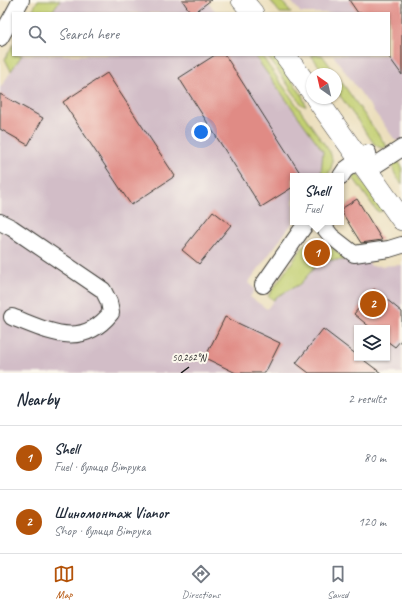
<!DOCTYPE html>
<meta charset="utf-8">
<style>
body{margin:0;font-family:Caveat,sans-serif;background:#f2f2f3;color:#1f2937}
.controls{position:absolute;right:12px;bottom:12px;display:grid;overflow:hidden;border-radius:0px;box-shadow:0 1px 3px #0004}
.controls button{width:36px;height:36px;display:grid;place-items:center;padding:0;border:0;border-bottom:1px solid #e0e1e3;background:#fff;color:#1f2937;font:20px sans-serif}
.compass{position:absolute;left:306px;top:68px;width:36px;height:36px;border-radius:50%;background:#fff;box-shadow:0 1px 3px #0004;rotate:326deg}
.you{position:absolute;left:201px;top:132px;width:14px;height:14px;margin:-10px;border:3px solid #fff;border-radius:50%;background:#1a73e8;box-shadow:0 0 0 6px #1a73e833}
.badge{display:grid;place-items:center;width:26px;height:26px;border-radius:50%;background:#b45309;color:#fff;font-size:13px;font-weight:700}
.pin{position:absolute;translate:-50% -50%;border:2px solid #fff;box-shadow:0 1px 4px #0006}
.popup{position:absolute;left:290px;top:173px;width:54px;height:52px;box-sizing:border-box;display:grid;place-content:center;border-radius:0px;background:#fff;filter:drop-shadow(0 1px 3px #0005);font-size:13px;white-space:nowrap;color:#747a83}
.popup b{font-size:15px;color:#1f2937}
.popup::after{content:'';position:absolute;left:50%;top:100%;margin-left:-8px;border:8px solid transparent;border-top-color:#fff}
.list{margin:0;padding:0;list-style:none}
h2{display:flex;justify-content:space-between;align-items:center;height:52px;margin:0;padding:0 16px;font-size:17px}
h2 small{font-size:13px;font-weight:400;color:#747a83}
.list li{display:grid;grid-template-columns:26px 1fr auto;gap:12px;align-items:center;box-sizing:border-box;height:64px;padding:0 16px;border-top:1px solid #e0e1e3}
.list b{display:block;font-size:15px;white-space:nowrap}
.list p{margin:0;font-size:13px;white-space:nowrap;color:#747a83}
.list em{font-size:13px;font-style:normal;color:#747a83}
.icon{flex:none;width:22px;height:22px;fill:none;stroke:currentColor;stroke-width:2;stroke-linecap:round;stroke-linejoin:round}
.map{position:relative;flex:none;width:402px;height:373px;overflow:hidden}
.search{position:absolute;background:#fff;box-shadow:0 1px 3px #0004;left:12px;right:12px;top:12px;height:44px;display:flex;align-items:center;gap:10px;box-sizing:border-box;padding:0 14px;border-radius:0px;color:#747a83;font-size:15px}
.sheet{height:180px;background:#fff}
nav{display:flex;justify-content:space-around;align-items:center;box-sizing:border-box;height:56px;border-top:1px solid #e0e1e3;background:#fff;font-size:11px;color:#747a83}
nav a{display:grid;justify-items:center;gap:2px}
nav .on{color:#b45309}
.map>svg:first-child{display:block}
.industrial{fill:#d2bdc7;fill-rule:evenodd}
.green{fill:#c2cf71;stroke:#6f7646}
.building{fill:#e08b85}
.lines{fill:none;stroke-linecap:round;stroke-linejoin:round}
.minor-casing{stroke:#3b3934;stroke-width:18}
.major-casing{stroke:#3b3934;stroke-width:22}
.minor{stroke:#fff;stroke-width:16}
.major{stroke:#fff;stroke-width:21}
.ticks{fill:none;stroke:#1c1c1c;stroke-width:1.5}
.ticks-label{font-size:10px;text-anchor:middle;fill:#1c1c1c;stroke:#fbf7ec;stroke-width:4;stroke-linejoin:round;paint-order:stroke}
</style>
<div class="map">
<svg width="402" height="373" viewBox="0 0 402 373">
<rect width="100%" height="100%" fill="#fbf7ec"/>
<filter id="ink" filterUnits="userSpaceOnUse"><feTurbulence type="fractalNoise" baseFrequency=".025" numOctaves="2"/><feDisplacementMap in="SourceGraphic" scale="8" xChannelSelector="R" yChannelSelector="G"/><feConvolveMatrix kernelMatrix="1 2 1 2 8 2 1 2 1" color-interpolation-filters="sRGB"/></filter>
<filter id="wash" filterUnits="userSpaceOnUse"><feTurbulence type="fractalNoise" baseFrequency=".012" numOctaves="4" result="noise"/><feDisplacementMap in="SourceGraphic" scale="16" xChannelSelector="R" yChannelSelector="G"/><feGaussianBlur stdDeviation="0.9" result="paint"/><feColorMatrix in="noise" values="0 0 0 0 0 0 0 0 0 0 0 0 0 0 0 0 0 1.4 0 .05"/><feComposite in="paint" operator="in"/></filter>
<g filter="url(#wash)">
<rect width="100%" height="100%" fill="#ecdfbd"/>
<!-- industrial -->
<g class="industrial">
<polygon points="60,0 206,0 217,13 51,13"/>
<polygon points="290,0 402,0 402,140 399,142 395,140 333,55 389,55 389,13 301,13"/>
<path d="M 22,55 L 254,55 L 323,151 L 321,176 L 293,176 L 293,222 L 248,283 L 255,289 L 250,297 L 267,309 L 276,297 L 300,284 L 321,260 L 367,259 L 371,266 L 402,265 L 402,373 L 0,373 L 0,88 ZM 357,328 L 387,328 L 387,358 L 357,358 Z"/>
</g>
<!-- green -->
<g class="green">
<polygon points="38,0 60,0 51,13 31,13"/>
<polygon points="270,0 281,0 291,13 280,13"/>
<polygon points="13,44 13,55 22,55 11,71 5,59"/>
<path d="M 254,55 L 261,55 L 330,152 C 334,162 332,168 327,176 L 321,176 L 323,151 Z"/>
<polygon points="267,55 274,55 276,57 302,95 306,106 302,105 300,102"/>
<polygon points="311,55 322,55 336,74 325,74"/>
<polygon points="336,74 387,147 381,148 375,145 336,90"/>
<path d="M 397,160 L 402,167 L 402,184 C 397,177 388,168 397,160 Z"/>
<polygon points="355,175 358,175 384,210 379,212 376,210 352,176"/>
<polygon points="313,240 324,242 344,257 345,260 321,260 300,284 276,297 274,300 268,296 305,244"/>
</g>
<g id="blocks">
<!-- building -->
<g class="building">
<polygon points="182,0 211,0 194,13 191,13"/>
<polygon points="349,0 402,0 402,75 389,57 389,13 358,13"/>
<polygon points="215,55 225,55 302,176 293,176 293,187 261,207 179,78"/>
<polygon points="107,73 175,176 131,205 63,102"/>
<polygon points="0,94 43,118 28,145 0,129"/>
<polygon points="357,199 382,240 361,243 341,211 341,209"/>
<polygon points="213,211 231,225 199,264 182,250"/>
<polygon points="374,289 402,312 402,339 395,347 387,341 387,328 371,328 354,314"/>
<polygon points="225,317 280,343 265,373 236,373 205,358"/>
<polygon points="323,329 357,355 357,358 361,358 381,373 309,373 296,363"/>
</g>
</g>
</g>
<g filter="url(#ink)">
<use href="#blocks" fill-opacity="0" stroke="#3b3934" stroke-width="1"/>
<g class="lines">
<defs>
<g id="minor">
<polyline points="14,13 21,0"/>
<polyline points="0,38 13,15"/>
<polyline points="368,170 402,148"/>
<polyline points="341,176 345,170 368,153"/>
<path d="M 0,222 L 12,228 L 103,290 L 109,302 L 111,313 C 81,350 49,331 12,317"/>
<polyline points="320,222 331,236 354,254 389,249 402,245"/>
<polyline points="263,285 307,222"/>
</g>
<g id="major">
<polyline points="242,0 253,13"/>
<polyline points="285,55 312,92"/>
<polyline points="316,98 402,220"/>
</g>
</defs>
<!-- minor casing -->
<use href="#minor" class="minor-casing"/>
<!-- major casing -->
<use href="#major" class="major-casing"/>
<!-- minor -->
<use href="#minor" class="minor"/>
<!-- major -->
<use href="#major" class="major"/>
</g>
</g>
<!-- ticks -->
<path class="ticks" d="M 181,373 L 189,367"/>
<g class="ticks-label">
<text x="189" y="361">50.262°N</text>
</g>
</svg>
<div class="controls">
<button><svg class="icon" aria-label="layers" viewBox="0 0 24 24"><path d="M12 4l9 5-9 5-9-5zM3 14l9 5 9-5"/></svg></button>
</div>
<svg class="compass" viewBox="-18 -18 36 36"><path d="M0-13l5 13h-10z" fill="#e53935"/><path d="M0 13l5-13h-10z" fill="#747a83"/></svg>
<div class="you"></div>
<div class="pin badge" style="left:317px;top:253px">1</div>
<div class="popup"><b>Shell</b>Fuel</div>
<div class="pin badge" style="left:373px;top:304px">2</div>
<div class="search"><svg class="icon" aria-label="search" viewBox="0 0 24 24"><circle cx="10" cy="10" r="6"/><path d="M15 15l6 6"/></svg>Search here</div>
</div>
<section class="sheet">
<h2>Nearby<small>2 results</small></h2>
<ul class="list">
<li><span class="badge">1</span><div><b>Shell</b><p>Fuel · вулиця Вітрука</p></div><em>80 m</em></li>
<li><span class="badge">2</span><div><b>Шиномонтаж Vianor</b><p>Shop · вулиця Вітрука</p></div><em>120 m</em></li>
</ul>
</section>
<nav>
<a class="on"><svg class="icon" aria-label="map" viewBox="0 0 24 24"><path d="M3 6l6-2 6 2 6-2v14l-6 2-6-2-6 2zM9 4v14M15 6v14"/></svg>Map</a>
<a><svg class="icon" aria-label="directions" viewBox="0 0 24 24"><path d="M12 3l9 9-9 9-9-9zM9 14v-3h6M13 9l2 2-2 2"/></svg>Directions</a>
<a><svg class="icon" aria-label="saved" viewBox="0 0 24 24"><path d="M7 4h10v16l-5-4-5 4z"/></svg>Saved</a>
</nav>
